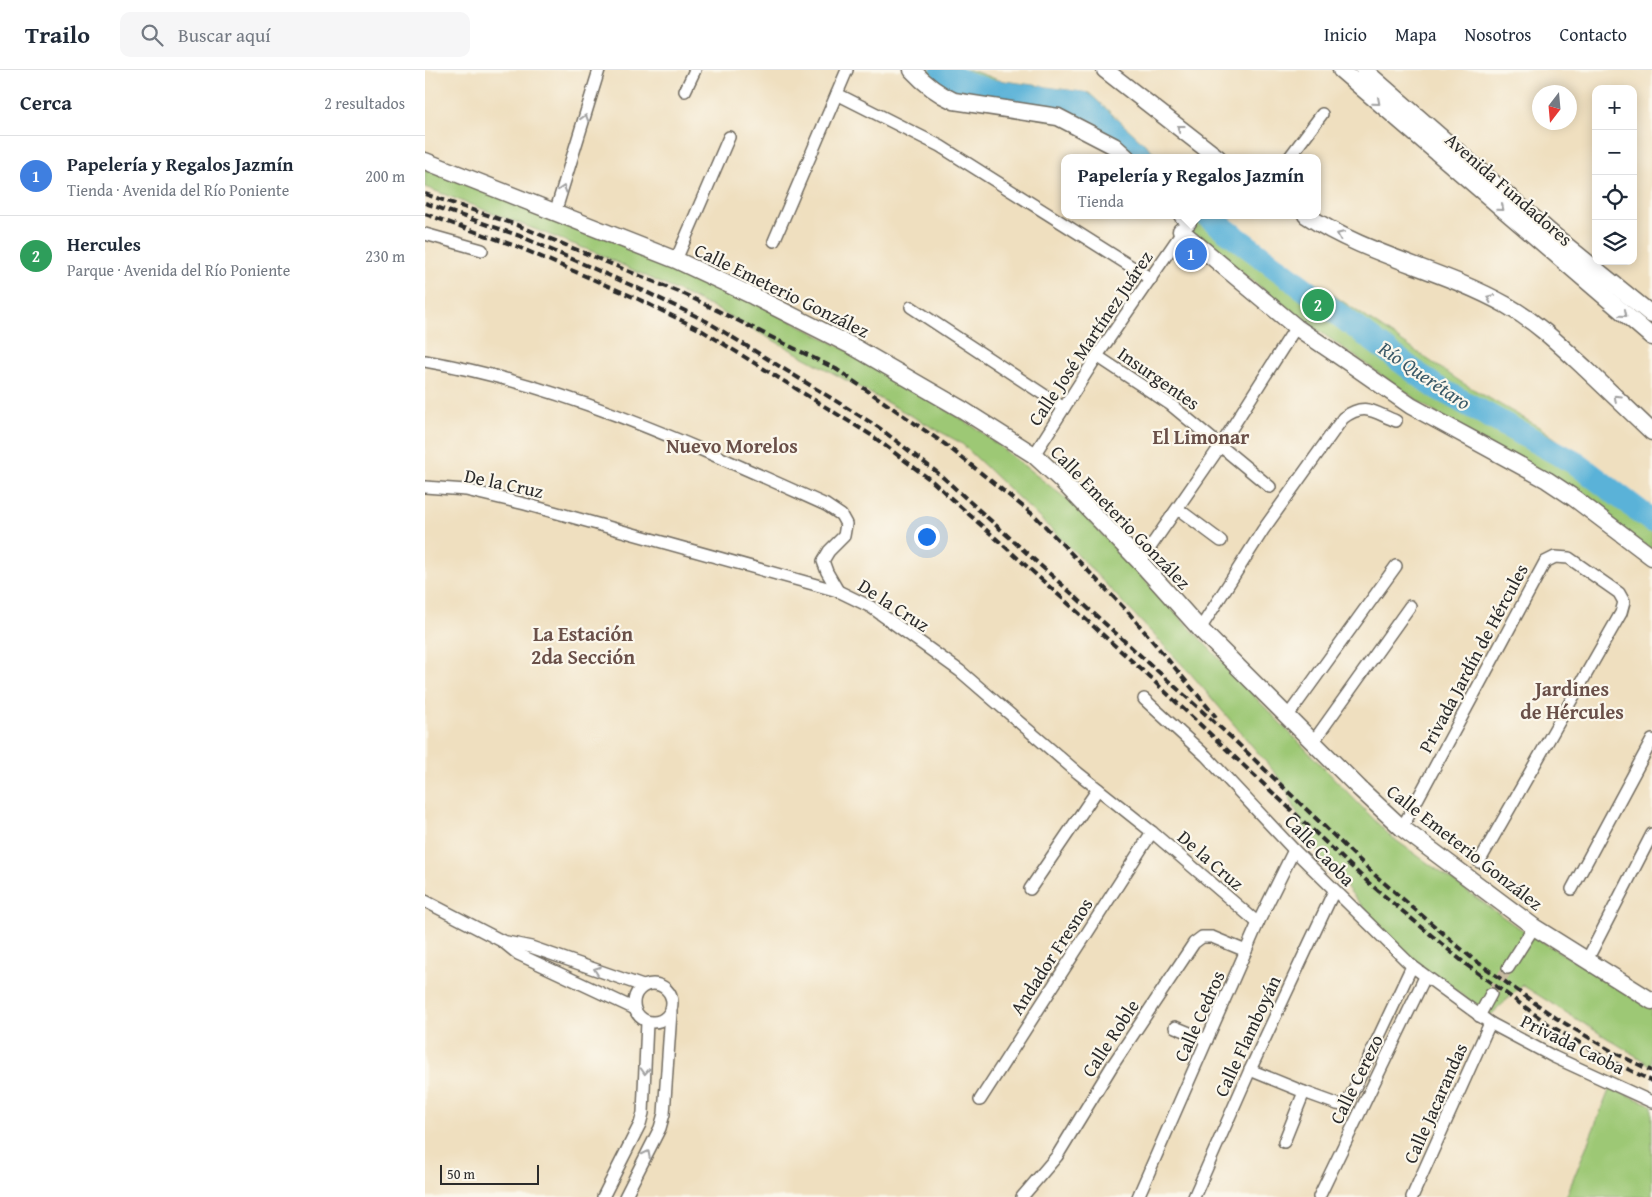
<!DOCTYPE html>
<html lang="es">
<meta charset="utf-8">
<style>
body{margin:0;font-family:"Gentium Book Plus",serif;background:#f6f6f7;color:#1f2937}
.controls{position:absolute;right:15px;top:15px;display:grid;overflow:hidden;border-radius:10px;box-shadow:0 2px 12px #0003}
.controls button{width:45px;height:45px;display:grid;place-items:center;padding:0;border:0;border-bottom:1px solid #e0e1e3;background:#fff;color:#1f2937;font:25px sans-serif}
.compass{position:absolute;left:1107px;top:15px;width:45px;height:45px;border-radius:50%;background:#fff;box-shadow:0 2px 12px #0003;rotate:196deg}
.scale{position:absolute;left:15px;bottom:12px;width:99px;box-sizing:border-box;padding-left:5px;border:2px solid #2b2b2b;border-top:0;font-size:14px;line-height:18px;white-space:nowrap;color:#2b2b2b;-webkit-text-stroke:4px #fbf7ec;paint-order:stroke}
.you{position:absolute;left:501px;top:466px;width:18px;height:18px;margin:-12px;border:4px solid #fff;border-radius:50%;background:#1a73e8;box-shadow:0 0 0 8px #1a73e833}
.badge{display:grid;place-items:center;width:32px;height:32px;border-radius:50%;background:#1a73e8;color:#fff;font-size:16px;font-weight:700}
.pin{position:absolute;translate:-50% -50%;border:2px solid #fff;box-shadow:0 1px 5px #0006}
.popup{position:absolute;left:636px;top:84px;width:260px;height:65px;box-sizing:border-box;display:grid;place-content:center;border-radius:10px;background:#fff;filter:drop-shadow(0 1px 4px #0005);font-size:16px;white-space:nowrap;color:#747a83}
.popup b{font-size:19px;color:#1f2937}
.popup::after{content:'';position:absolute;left:50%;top:100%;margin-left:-10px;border:10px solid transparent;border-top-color:#fff}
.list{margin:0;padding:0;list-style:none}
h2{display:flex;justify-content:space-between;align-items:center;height:65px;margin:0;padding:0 20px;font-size:21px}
h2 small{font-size:16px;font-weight:400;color:#747a83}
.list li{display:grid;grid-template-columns:32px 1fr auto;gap:15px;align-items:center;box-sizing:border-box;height:80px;padding:0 20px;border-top:1px solid #e0e1e3}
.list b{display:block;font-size:19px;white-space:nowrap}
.list p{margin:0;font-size:16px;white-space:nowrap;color:#747a83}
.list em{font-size:16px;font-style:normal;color:#747a83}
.icon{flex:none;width:28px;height:28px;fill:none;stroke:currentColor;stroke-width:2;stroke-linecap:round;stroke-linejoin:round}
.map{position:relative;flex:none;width:1227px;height:1127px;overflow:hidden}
header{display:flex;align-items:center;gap:30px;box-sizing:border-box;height:70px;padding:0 25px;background:#fff;border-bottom:1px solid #e0e1e3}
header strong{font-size:24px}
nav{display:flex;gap:28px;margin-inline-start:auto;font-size:18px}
.search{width:350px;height:45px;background:#f6f6f7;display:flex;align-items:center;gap:12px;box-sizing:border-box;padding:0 18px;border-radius:10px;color:#747a83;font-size:19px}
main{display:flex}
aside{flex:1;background:#fff}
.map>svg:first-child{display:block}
.green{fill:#9dc875;stroke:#647a50}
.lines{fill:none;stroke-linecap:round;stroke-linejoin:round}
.river{stroke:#5ab2d8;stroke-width:24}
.street-tunnel{stroke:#c8bba1;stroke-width:11;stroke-dasharray:11 5.5;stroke-linecap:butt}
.street-casing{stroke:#706a5f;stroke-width:14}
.secondary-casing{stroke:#706a5f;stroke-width:19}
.street{stroke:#fff;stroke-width:11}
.secondary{stroke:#fff;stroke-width:16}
.rail{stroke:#2b2b2b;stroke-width:4;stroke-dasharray:8 4;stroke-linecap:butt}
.oneway{stroke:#a0a0a0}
.labels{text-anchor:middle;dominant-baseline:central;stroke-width:4.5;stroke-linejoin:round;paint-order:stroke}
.street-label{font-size:19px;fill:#2b2b2b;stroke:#fbf7ec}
.water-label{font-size:20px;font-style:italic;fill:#3b5a68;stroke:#fbf7ec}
.neighbourhood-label{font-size:20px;font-weight:bold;fill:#6a5049;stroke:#fbf7ec}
</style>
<header>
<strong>Trailo</strong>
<div class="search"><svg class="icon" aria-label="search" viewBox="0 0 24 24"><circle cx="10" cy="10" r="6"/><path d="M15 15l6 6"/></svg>Buscar aquí</div>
<nav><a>Inicio</a><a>Mapa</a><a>Nosotros</a><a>Contacto</a></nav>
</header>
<main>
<aside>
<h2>Cerca<small>2 resultados</small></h2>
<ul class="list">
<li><span class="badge" style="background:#3f7fe0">1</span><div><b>Papelería y Regalos Jazmín</b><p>Tienda · Avenida del Río Poniente</p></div><em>200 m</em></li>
<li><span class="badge" style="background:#2e9e5b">2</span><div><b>Hercules</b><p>Parque · Avenida del Río Poniente</p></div><em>230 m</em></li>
</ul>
</aside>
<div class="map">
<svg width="1227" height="1127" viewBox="0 0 1227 1127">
<rect width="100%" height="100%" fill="#fbf7ec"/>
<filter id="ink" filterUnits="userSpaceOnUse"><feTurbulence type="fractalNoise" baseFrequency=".02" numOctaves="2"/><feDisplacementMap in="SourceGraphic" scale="10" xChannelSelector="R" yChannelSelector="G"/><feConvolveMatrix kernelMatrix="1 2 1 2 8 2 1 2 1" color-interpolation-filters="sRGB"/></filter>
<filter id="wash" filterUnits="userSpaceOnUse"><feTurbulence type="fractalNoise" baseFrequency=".0096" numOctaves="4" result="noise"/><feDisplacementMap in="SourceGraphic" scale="20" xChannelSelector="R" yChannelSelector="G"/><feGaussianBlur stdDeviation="1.12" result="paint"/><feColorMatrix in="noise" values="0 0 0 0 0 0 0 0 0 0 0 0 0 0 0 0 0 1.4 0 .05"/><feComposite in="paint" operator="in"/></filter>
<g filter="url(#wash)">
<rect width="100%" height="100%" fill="#efdfbf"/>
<!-- green -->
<g class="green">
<polygon points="498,0 545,0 573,10 664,23 735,88 696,88 673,62 541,30 513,17"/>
<polygon points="0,99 157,157 336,235 431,285 551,358 649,435 831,628 965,766 1088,854 1227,938 1227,996 1097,915 1066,945 977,884 888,777 857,711 766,604 651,483 536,373 291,239 174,184 0,117"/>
<polygon points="748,145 801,145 829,171 1036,312 1114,357 1227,437 1227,479 1006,340 897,263 765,164"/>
<polygon points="1185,1018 1227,1035 1227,1127 1141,1127"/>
</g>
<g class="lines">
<!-- river -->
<g class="river">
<polyline points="518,0 523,6 563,21 658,34 717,88"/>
<polyline points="781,145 1009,316 1152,394 1227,451"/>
</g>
</g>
</g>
<g filter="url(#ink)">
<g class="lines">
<!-- street-tunnel -->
<polyline class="street-tunnel" points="1066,924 1083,898"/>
<defs>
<g id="street">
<polyline points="260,21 270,0"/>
<polyline points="412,24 515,76 726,209"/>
<polyline points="864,88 897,44"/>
<polyline points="130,143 174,0"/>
<polyline points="0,164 57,180"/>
<polyline points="349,171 422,0"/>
<polyline points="251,190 304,67"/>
<polyline points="486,237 639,338"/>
<polyline points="672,286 746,335 845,417"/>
<path d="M 0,291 C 140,315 272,377 401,435 L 416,445 L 421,454 L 419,466 L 404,481 L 398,491 L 402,502 L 413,521"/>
<polyline points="609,385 672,286 769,145"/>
<polyline points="0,417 41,420 100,434 413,521 446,537 535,601 653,703 727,762 833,853"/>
<polyline points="753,439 796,471"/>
<polyline points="715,492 796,375 871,257"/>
<path d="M 775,559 L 838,460 L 918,348 C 940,332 948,342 971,351"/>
<polyline points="719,629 781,686 869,780 987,896 1065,953 1129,987 1227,1032"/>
<polyline points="862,647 971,496"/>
<polyline points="888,672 985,536"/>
<polyline points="977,758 1120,492 1130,487 1144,488 1194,523 1199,532 1196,543 1054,792"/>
<polyline points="605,819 673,719"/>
<polyline points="1147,819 1227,670"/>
<polyline points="0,831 77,871 93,884 208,938"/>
<polyline points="77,871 106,877 218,916"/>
<polyline points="1162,890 1227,764"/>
<polyline points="1083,898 1109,857"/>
<circle cx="228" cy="933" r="19"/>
<polyline points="1054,946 1066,924"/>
<polyline points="750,957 782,970"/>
<polyline points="825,1000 879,1022 912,1034 919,1035 924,1030 987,896"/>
<polyline points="555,1030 727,762"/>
<polyline points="859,1072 879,1022"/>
<polyline points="178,1127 215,1054 218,1043 222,952"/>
<polyline points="200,1127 235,1058 239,1044 246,942"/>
<polyline points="597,1127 632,1086 687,996 769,873 777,867 787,867 821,881"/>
<polyline points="713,1127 833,853 869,780"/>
<polyline points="769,1127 825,1000 909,821"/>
<polyline points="894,1127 1000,907"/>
<polyline points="987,1127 1065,953"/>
</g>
<g id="secondary">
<path d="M 487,0 C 499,13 513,24 529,31 L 633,47 L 689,76 L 702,88"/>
<polyline points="680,0 793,88"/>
<polyline points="916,0 1227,267"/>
<polyline points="939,0 1127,164 1227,245"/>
<polyline points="0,91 251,190 328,226 429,277 538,340 609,385 635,409 715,492 775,559 934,718 977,758 1109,857 1227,931"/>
<polyline points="757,145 763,152"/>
<path d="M 881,145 C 942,186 1017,199 1081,235 C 1113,253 1135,275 1161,299 C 1183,320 1205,341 1227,362"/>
<polyline points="756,161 871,257 927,295 986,336 1122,410 1149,428 1227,487"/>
</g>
</defs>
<!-- street casing -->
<use href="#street" class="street-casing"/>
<!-- secondary casing -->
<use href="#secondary" class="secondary-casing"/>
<!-- street -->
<use href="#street" class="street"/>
<!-- secondary -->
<use href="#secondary" class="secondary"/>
<!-- rail -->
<g class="rail">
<polyline points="0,124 92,155 261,225 411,299 521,375 611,447 704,543 791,647"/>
<polyline points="0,133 95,166 217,220 281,251 453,357 513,403 808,669 951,806 1048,889 1131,948 1188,982 1227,1001"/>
<polyline points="0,144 91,176 213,229 276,260 446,365 507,411 717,600 944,813 1043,896 1126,956 1184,990 1227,1011"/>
</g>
</g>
<!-- one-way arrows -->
<defs><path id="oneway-chevron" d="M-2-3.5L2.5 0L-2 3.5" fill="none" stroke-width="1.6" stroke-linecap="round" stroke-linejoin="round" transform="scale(1.25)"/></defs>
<g class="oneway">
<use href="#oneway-chevron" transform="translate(952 32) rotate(41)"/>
<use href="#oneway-chevron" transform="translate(160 48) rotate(-73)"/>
<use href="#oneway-chevron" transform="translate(755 58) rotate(-142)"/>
<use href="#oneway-chevron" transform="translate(138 119) rotate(-73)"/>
<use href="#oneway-chevron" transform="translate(1076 138) rotate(40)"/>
<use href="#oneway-chevron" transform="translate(915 165) rotate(-156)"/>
<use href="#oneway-chevron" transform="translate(1065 228) rotate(-155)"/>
<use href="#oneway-chevron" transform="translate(1199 244) rotate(40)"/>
<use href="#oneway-chevron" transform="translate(1192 328) rotate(-137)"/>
<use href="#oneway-chevron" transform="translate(172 900) rotate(-160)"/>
<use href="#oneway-chevron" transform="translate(220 1001) rotate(93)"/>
<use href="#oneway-chevron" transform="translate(222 1084) rotate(-63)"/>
</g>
</g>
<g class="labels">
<!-- street labels -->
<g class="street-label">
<text transform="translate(1084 119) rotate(41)">Avenida Fundadores</text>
<text transform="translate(357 220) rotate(26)">Calle Emeterio González</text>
<text transform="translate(665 268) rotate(-56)">Calle José Martínez Juárez</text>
<text transform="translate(734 308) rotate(35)">Insurgentes</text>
<text transform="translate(79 413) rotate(12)">De la Cruz</text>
<text transform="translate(696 447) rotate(46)">Calle Emeterio González</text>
<text transform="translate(469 535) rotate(33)">De la Cruz</text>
<text transform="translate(1048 588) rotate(-62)">Privada Jardín de Hércules</text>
<text transform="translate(1040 777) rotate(38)">Calle Emeterio González</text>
<text transform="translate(895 780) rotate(46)">Calle Caoba</text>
<text transform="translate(786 790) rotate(41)">De la Cruz</text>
<text transform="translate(626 886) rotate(-57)">Andador Fresnos</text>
<text transform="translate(774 946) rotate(-66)">Calle Cedros</text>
<text transform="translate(822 966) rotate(-65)">Calle Flamboyán</text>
<text transform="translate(685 968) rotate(-57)">Calle Roble</text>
<text transform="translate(1148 974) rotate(26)">Privada Caoba</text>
<text transform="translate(931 1009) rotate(-64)">Calle Cerezo</text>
<text transform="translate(1010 1033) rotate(-66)">Calle Jacarandas</text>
</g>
<!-- water labels -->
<g class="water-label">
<text transform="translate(1000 305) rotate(34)">Río Querétaro</text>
</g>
<!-- neighbourhood labels -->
<g class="neighbourhood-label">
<text x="776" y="366">El Limonar</text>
<text x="307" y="375">Nuevo Morelos</text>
<text x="158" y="563">La Estación<tspan x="158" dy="23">2da Sección</tspan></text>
<text x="1147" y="618">Jardines<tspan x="1147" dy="23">de Hércules</tspan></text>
</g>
</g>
</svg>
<div class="controls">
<button>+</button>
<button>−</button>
<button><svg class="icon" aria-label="locate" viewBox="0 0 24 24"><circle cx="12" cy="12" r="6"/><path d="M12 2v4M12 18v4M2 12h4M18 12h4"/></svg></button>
<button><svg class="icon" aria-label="layers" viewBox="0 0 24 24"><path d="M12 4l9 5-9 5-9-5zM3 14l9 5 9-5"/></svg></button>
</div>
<svg class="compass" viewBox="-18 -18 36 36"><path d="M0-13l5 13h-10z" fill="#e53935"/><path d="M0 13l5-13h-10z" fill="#747a83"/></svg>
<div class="scale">50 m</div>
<div class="you"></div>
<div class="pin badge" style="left:766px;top:184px;background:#3f7fe0">1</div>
<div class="popup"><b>Papelería y Regalos Jazmín</b>Tienda</div>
<div class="pin badge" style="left:893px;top:235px;background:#2e9e5b">2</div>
</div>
</main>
